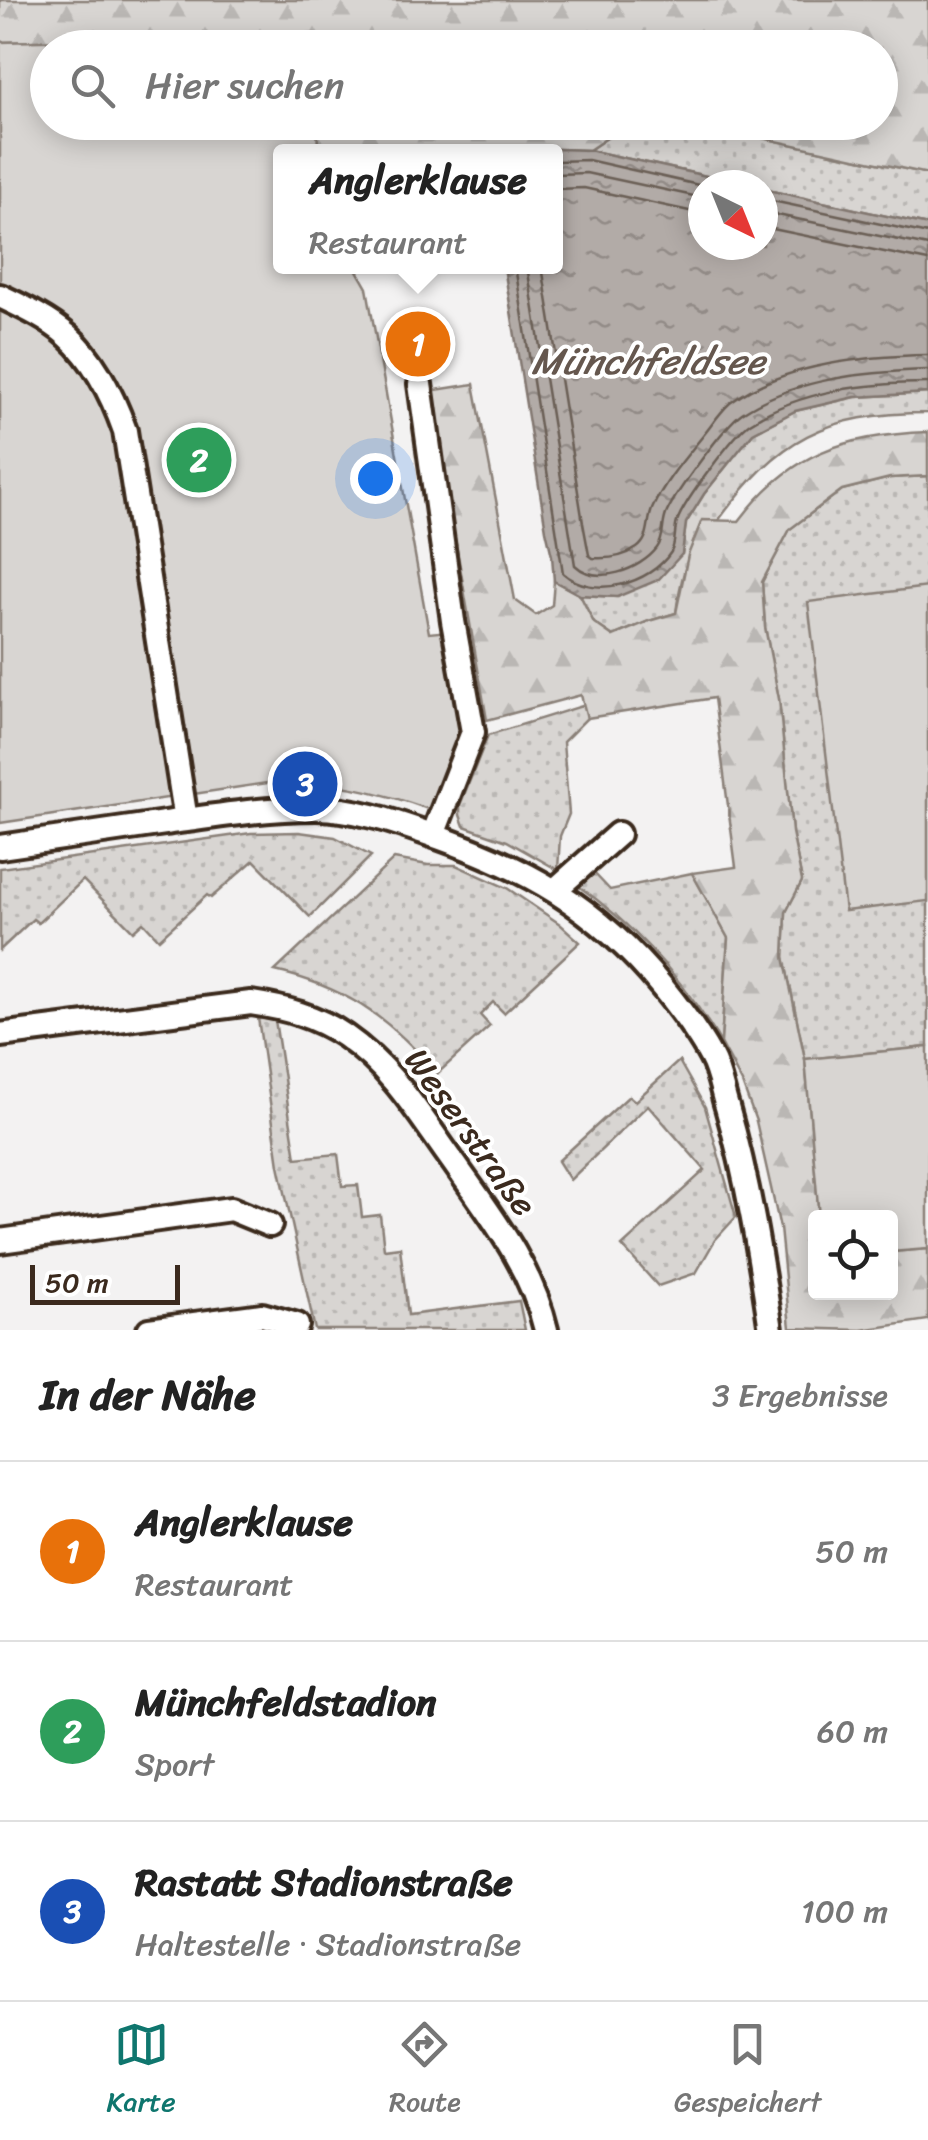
<!DOCTYPE html>
<html lang="de">
<meta charset="utf-8">
<style>
body{margin:0;font-family:Sriracha,sans-serif;background:#f6f6f6;color:#222}
.controls{position:absolute;right:30px;bottom:30px;display:grid;overflow:hidden;border-radius:10px;box-shadow:0 5px 25px #0003}
.controls button{width:90px;height:90px;display:grid;place-items:center;padding:0;border:0;border-bottom:2px solid #e0e0e0;background:#fff;color:#222;font:50px sans-serif}
.compass{position:absolute;left:688px;top:170px;width:90px;height:90px;border-radius:50%;background:#fff;box-shadow:0 5px 25px #0003;rotate:137deg}
.scale{position:absolute;left:30px;bottom:25px;width:150px;box-sizing:border-box;padding-left:10px;border:5px solid #3b2a1e;border-top:0;font-size:28px;line-height:35px;white-space:nowrap;color:#3b2a1e;-webkit-text-stroke:8px #fff;paint-order:stroke}
.you{position:absolute;left:375px;top:478px;width:35px;height:35px;margin:-25px;border:8px solid #fff;border-radius:50%;background:#1a73e8;box-shadow:0 0 0 15px #1a73e833}
.badge{display:grid;place-items:center;width:65px;height:65px;border-radius:50%;background:#0f766e;color:#fff;font-size:32px;font-weight:700}
.pin{position:absolute;translate:-50% -50%;border:5px solid #fff;box-shadow:0 2px 10px #0006}
.popup{position:absolute;left:273px;top:144px;width:290px;height:130px;box-sizing:border-box;display:grid;place-content:center;border-radius:10px;background:#fff;filter:drop-shadow(0 2px 8px #0005);font-size:32px;white-space:nowrap;color:#767676}
.popup b{font-size:38px;color:#222}
.popup::after{content:'';position:absolute;left:50%;top:100%;margin-left:-20px;border:20px solid transparent;border-top-color:#fff}
.list{margin:0;padding:0;list-style:none}
h2{display:flex;justify-content:space-between;align-items:center;height:130px;margin:0;padding:0 40px;font-size:42px}
h2 small{font-size:32px;font-weight:400;color:#767676}
.list li{display:grid;grid-template-columns:65px 1fr auto;gap:30px;align-items:center;box-sizing:border-box;height:180px;padding:0 40px;border-top:2px solid #e0e0e0}
.list b{display:block;font-size:38px;white-space:nowrap}
.list p{margin:0;font-size:32px;white-space:nowrap;color:#767676}
.list em{font-size:32px;font-style:normal;color:#767676}
.icon{flex:none;width:55px;height:55px;fill:none;stroke:currentColor;stroke-width:2;stroke-linecap:round;stroke-linejoin:round}
.map{position:relative;flex:none;width:928px;height:1330px;overflow:hidden}
.search{position:absolute;background:#fff;box-shadow:0 5px 25px #0003;left:30px;right:30px;top:30px;height:110px;display:flex;align-items:center;gap:25px;box-sizing:border-box;padding:0 35px;border-radius:55px;color:#767676;font-size:38px}
.sheet{height:670px;background:#fff}
nav{display:flex;justify-content:space-around;align-items:center;box-sizing:border-box;height:140px;border-top:2px solid #e0e0e0;background:#fff;font-size:28px;color:#767676}
nav a{display:grid;justify-items:center;gap:5px}
nav .on{color:#0f766e}
.map>svg:first-child{display:block}
.grass{fill:url(#grass-dots);stroke:#8a8078;stroke-width:2.5}
.forest{fill:url(#forest-firs);stroke:#8a8078;stroke-width:2.5}
.green{fill:#d8d5d2;stroke:#8a8078;stroke-width:2.5}
.water{fill:url(#water-ripples);stroke:#827770;stroke-width:2.5}
.lines{fill:none;stroke-linecap:round;stroke-linejoin:round}
.shore{stroke:#6b5e55;stroke-width:2.5}
.minor-casing{stroke:#3b2a1e;stroke-width:30}
.minor{stroke:#fff;stroke-width:22}
.labels{text-anchor:middle;dominant-baseline:central;stroke-width:8;stroke-linejoin:round;paint-order:stroke}
.street-label{font-size:35px;fill:#3b2a1e;stroke:#fff}
.water-label{font-size:38px;font-style:italic;fill:#65574e;stroke:#fff}
</style>
<div class="map">
<svg width="928" height="1330" viewBox="0 0 928 1330">
<defs>
<pattern id="grass-dots" width="8" height="8" patternUnits="userSpaceOnUse" patternTransform="scale(2.5)"><rect width="8" height="8" fill="#d8d5d2"/><path d="M2 2h.1M6 6h.1" fill="none" stroke="#bab7b4" stroke-width="1.8" stroke-linecap="round"/></pattern>
<pattern id="forest-firs" width="22" height="20" patternUnits="userSpaceOnUse" patternTransform="scale(2.5)"><rect width="22" height="20" fill="#d8d5d2"/><path d="M5 1l3.5 6h-7zM16 11l3.5 6h-7z" fill="#bab7b4"/></pattern>
<pattern id="water-ripples" width="26" height="14" patternUnits="userSpaceOnUse" patternTransform="scale(2.5)"><rect width="26" height="14" fill="#b2aba7"/><path d="M2 4q2-2 4 0t4 0M15 11q2-2 4 0t4 0" fill="none" stroke="#928b87"/></pattern>
</defs>
<rect width="100%" height="100%" fill="#f3f2f2"/>
<filter id="ink" filterUnits="userSpaceOnUse"><feTurbulence type="fractalNoise" baseFrequency=".01" numOctaves="2"/><feDisplacementMap in="SourceGraphic" scale="20" xChannelSelector="R" yChannelSelector="G"/><feConvolveMatrix kernelMatrix="1 2 1 2 8 2 1 2 1" color-interpolation-filters="sRGB"/></filter>
<g filter="url(#ink)">
<!-- grass -->
<g class="grass">
<polygon points="629,123 695,123 928,174 928,225 763,189 763,185 747,185 589,150"/>
<path d="M 928,393 L 928,413 C 825,413 779,438 718,521 L 702,521 C 689,551 680,580 676,613 L 649,621 L 613,636 L 594,623 L 580,595 L 618,597 L 682,554 L 686,523 L 704,494 L 753,433 L 795,411 L 856,397 Z"/>
<polygon points="928,476 928,1047 805,1059 784,957 786,912 802,881 792,832 779,699 765,627 762,582 790,529 842,490 890,478"/>
<polygon points="585,705 587,718 563,742 569,814 560,836 558,870 507,841 464,826 460,815 460,805 488,735"/>
<polygon points="299,832 335,837 371,856 310,917 254,860 211,898 207,895 159,939 143,922 133,931 83,880 38,923 33,919 0,950 0,868 251,833"/>
<path d="M 394,859 L 428,865 L 456,865 L 507,888 L 560,924 L 580,942 L 504,1013 L 493,1002 L 480,1015 L 490,1026 L 426,1084 L 430,1066 C 386,1015 341,986 275,971 Z"/>
<path d="M 593,872 L 610,890 L 692,873 L 728,938 L 721,1043 C 684,981 637,927 577,885 Z"/>
<polygon points="258,1018 275,1020 296,1158 338,1154 342,1186 358,1185 362,1217 380,1215 384,1249 400,1247 408,1315 519,1301 525,1330 315,1330 279,1165"/>
<polygon points="679,1061 705,1107 736,1217 715,1240 696,1273 658,1286 622,1246 705,1170 648,1105 570,1180 558,1161 629,1096 635,1101"/>
</g>
<!-- forest -->
<g class="forest">
<polygon points="0,0 928,0 928,174 694,123 880,122 880,48 315,48 314,34 0,42"/>
<polygon points="317,123 629,123 589,150 558,149 552,152 318,151"/>
<path d="M 474,384 L 515,600 L 536,615 L 552,605 L 554,581 L 580,595 L 594,623 L 613,636 L 649,621 L 676,613 L 688,555 L 702,520 L 739,521 C 790,453 845,435 928,432 L 928,476 L 890,478 L 842,490 L 790,529 L 762,582 L 765,627 L 779,699 L 792,832 L 802,881 L 786,912 L 784,957 L 805,1059 L 819,1217 L 816,1218 L 816,1292 L 890,1292 L 891,1252 L 928,1249 L 928,1320 L 861,1330 L 790,1328 L 780,1228 L 756,1121 L 742,1083 L 721,1043 L 728,938 L 692,873 L 736,867 L 714,698 L 587,718 L 581,695 L 487,720 L 429,391 Z"/>
</g>
<!-- green -->
<g class="green">
<path d="M 315,34 L 315,48 L 48,48 L 48,122 L 317,123 L 318,151 L 280,152 L 280,266 L 355,267 L 367,288 L 429,633 L 449,631 L 466,738 L 431,810 C 379,791 330,780 274,782 L 0,823 L 0,42 Z"/>
<polygon points="928,587 928,901 845,911 808,602"/>
<polygon points="928,1047 928,1249 891,1252 890,1218 819,1217 805,1059"/>
</g>
<!-- water -->
<polygon class="water" points="558,149 589,150 747,185 703,185 703,245 763,245 763,189 928,225 928,393 855,397 795,411 753,433 704,494 686,523 682,554 658,580 617,597 580,595 554,581 552,556 546,530 504,267 556,266 556,152 552,151"/>
<g class="lines">
<!-- shore -->
<g class="shore">
<polyline points="556,161 588,160 703,186"/>
<polyline points="556,174 586,173 703,198"/>
<polyline points="556,189 584,188 703,214"/>
<polyline points="763,199 928,234"/>
<polyline points="763,212 928,246"/>
<polyline points="763,227 928,261"/>
<path d="M 515,266 L 563,573 C 593,600 650,584 671,552 C 676,543 674,531 677,522 C 682,504 735,433 750,423 C 801,390 868,383 928,383"/>
<path d="M 527,266 L 575,565 C 597,586 640,570 657,548 C 665,538 661,524 667,512 C 677,491 724,426 742,413 C 796,378 865,372 928,370"/>
<path d="M 542,266 L 583,523 L 589,555 L 593,558 C 608,559 624,557 637,548 C 651,538 646,521 653,507 C 666,479 687,456 706,432 C 713,423 721,411 730,403 C 782,364 865,356 928,355"/>
</g>
<defs>
<g id="minor">
<path d="M 0,296 C 23,307 49,319 68,336 C 96,361 113,397 125,431 L 186,820"/>
<polyline points="420,384 453,621 473,732 433,835"/>
<path d="M 0,847 C 55,839 110,831 165,823 C 215,816 265,808 316,808 C 353,808 392,821 426,833 C 526,867 596,906 663,988 C 680,1009 698,1033 711,1057 C 719,1071 722,1091 727,1107 C 748,1180 760,1255 771,1330"/>
<polyline points="555,890 618,834"/>
<path d="M 0,1035 L 251,1003 C 285,1008 316,1016 345,1036 C 395,1071 419,1115 454,1163 C 491,1216 531,1266 546,1330"/>
<polyline points="0,1241 231,1209 270,1225"/>
<polyline points="149,1330 262,1315 297,1325"/>
</g>
</defs>
<!-- minor casing -->
<use href="#minor" class="minor-casing"/>
<!-- minor -->
<use href="#minor" class="minor"/>
</g>
</g>
<g class="labels">
<!-- street labels -->
<g class="street-label">
<text transform="translate(471 1132) rotate(54)">Weserstraße</text>
</g>
<!-- water labels -->
<g class="water-label">
<text x="648" y="361">Münchfeldsee</text>
</g>
</g>
</svg>
<div class="controls">
<button><svg class="icon" aria-label="locate" viewBox="0 0 24 24"><circle cx="12" cy="12" r="6"/><path d="M12 2v4M12 18v4M2 12h4M18 12h4"/></svg></button>
</div>
<svg class="compass" viewBox="-18 -18 36 36"><path d="M0-13l5 13h-10z" fill="#e53935"/><path d="M0 13l5-13h-10z" fill="#767676"/></svg>
<div class="scale">50 m</div>
<div class="you"></div>
<div class="pin badge" style="left:418px;top:344px;background:#e8710a">1</div>
<div class="popup"><b>Anglerklause</b>Restaurant</div>
<div class="pin badge" style="left:199px;top:460px;background:#2e9e5b">2</div>
<div class="pin badge" style="left:305px;top:784px;background:#1a4fb4">3</div>
<div class="search"><svg class="icon" aria-label="search" viewBox="0 0 24 24"><circle cx="10" cy="10" r="6"/><path d="M15 15l6 6"/></svg>Hier suchen</div>
</div>
<section class="sheet">
<h2>In der Nähe<small>3 Ergebnisse</small></h2>
<ul class="list">
<li><span class="badge" style="background:#e8710a">1</span><div><b>Anglerklause</b><p>Restaurant</p></div><em>50 m</em></li>
<li><span class="badge" style="background:#2e9e5b">2</span><div><b>Münchfeldstadion</b><p>Sport</p></div><em>60 m</em></li>
<li><span class="badge" style="background:#1a4fb4">3</span><div><b>Rastatt Stadionstraße</b><p>Haltestelle · Stadionstraße</p></div><em>100 m</em></li>
</ul>
</section>
<nav>
<a class="on"><svg class="icon" aria-label="map" viewBox="0 0 24 24"><path d="M3 6l6-2 6 2 6-2v14l-6 2-6-2-6 2zM9 4v14M15 6v14"/></svg>Karte</a>
<a><svg class="icon" aria-label="directions" viewBox="0 0 24 24"><path d="M12 3l9 9-9 9-9-9zM9 14v-3h6M13 9l2 2-2 2"/></svg>Route</a>
<a><svg class="icon" aria-label="saved" viewBox="0 0 24 24"><path d="M7 4h10v16l-5-4-5 4z"/></svg>Gespeichert</a>
</nav>
